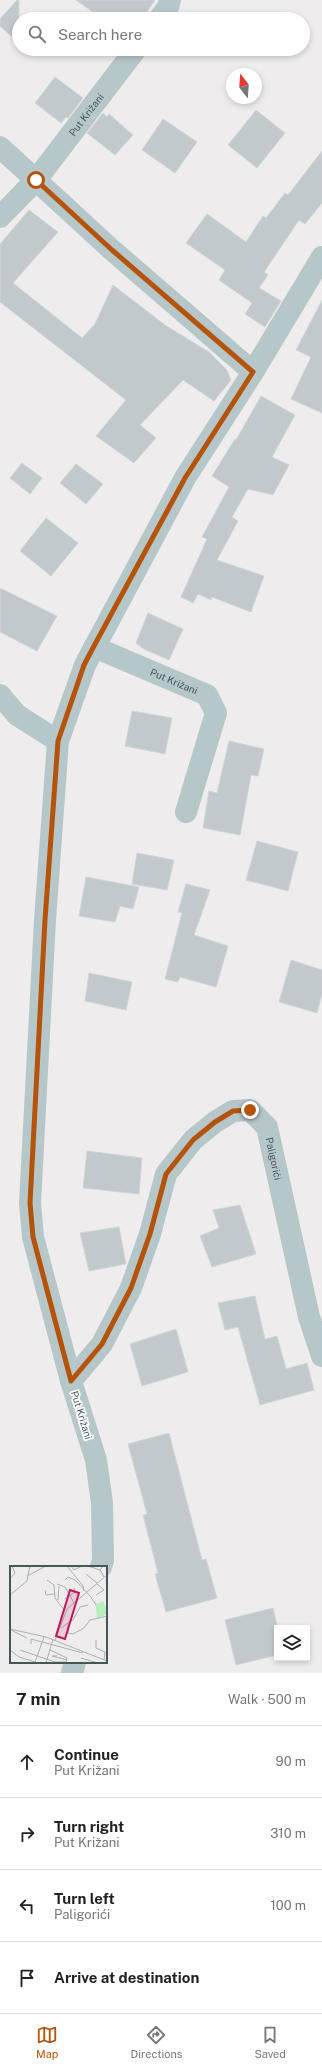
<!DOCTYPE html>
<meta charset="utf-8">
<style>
body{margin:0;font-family:"Public Sans",sans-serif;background:#f2f2f2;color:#222}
.controls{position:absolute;right:12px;bottom:12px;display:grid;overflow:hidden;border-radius:0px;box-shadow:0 2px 6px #0003}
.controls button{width:36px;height:36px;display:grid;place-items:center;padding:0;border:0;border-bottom:1px solid #e0e0e0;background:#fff;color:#222;font:20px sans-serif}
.compass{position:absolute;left:226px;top:68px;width:36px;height:36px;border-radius:50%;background:#fff;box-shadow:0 2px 6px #0003;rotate:343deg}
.stop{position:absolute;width:12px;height:12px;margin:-9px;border:3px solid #b45309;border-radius:50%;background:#fff}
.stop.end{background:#b45309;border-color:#fff;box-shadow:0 1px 4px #0008}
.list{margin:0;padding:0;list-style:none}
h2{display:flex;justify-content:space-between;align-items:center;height:52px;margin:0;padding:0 16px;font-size:17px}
h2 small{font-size:13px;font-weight:400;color:#767676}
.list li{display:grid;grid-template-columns:26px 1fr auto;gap:12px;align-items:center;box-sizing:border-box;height:72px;padding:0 16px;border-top:1px solid #e0e0e0}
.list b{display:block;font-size:15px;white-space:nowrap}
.list p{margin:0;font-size:13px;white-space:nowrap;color:#767676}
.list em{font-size:13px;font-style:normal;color:#767676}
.icon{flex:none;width:22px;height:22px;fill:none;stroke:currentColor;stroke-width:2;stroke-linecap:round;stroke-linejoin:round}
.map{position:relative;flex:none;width:322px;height:1673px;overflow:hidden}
.search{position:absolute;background:#fff;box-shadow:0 2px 6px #0003;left:12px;right:12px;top:12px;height:44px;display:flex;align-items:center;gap:10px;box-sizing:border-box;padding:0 14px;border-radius:22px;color:#767676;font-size:15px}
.sheet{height:340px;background:#fff}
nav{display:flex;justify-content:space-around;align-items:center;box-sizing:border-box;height:56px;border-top:1px solid #e0e0e0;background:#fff;font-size:11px;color:#767676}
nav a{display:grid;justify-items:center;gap:2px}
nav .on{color:#b45309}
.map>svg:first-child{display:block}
.building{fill:#c2c9cc;stroke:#d0d5d8}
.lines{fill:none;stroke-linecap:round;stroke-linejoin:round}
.minor{stroke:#b6c7ca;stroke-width:22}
.route{stroke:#b45309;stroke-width:5}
.labels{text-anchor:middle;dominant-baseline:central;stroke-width:3.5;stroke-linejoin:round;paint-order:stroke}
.street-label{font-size:10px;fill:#44575a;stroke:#fff}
.inset-road{fill:none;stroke:#abb0b2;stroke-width:1}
.view{fill:#c2185b;fill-opacity:0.15;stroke:#c2185b;stroke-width:2}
.inset-edge{fill:none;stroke:#44575a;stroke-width:2}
</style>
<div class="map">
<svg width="322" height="1673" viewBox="0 0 322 1673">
<rect width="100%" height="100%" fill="#efeced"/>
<!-- building -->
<g class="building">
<polygon points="17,0 19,0 19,43 0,26 0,19"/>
<polygon points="76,0 155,0 142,19 88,19 93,12"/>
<polygon points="55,77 83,98 68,118 66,117 61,123 35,103"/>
<polygon points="256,110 285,133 257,168 228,145"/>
<polygon points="103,113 107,117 109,114 133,135 115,155 87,133"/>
<polygon points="163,119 197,142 175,173 142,150"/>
<polygon points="322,151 322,203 305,224 299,220 264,272 268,275 259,288 281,301 265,327 245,314 252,303 219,280 225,270 186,243 207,214 246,242 263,216 266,218 285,193 288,195"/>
<polygon points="29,210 58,232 13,283 82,338 95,324 113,285 165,325 209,352 227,370 231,380 214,401 183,380 140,425 156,438 134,463 96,436 126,400 0,302 0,244"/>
<polygon points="322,300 322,413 291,399 311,357 296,350"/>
<polygon points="261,396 295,415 272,457 289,465 273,495 248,489 232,517 238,521 217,560 264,576 251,612 212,597 211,600 198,594 193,603 181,597 207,539 202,537 229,487 212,476 235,439 236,440"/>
<polygon points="22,463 42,478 30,494 10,478"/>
<polygon points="76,464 103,484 86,504 60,483"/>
<polygon points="46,518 78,543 51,576 20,551"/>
<polygon points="0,588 57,616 37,651 0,632"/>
<polygon points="148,613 183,629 169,660 144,649 136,643"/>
<polygon points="132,711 172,718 165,754 125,746"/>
<polygon points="229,741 264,749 258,776 251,775 240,835 203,828 209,791 217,793"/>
<polygon points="257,841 298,852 288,891 246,880"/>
<polygon points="137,853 174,860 167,890 132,884"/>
<polygon points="86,877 139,887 133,909 120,906 115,922 79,916"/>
<polygon points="186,884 210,890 194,935 228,946 216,987 180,977 178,982 165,979 182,913 178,912"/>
<polygon points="291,960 322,970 322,994 317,1013 279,1002"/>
<polygon points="89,973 132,982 126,1010 85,1001"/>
<polygon points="87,1151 142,1158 139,1194 83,1188"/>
<polygon points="240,1205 256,1254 212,1267 200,1236 219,1228 213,1210"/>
<polygon points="119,1227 126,1264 89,1271 80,1233"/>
<polygon points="255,1296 265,1339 277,1336 286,1369 307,1363 314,1390 260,1405 238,1327 225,1330 218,1303"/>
<polygon points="176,1329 188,1372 142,1386 130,1344"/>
<polygon points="169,1433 202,1560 206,1559 217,1598 166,1612 155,1574 158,1573 143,1515 147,1514 128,1444"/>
<polygon points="273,1608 277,1625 277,1655 236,1665 225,1620"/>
</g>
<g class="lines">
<!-- minor -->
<g class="minor">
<polyline points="159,19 168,7 170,0"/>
<polyline points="0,147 112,250 253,372"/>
<path id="s1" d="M 0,217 L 36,180 L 136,49"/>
<path id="s2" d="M 94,647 L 207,695 L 216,713 L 186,812"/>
<polyline points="0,695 17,715 58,741"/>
<path id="s3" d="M 71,1381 L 102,1344 L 131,1288 L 150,1234 L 166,1174 L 193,1140 L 215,1122 L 233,1111 L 250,1110 L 267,1127 L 309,1317 L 322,1356"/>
<polyline points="101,1567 103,1560 102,1503 96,1460 71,1381 33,1237 30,1203 45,920 58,741 85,665 185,478 253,372 322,257"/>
<polyline points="72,1673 75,1662"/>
</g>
</g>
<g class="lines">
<!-- route -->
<polyline class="route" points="36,180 112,250 253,372 185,478 94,646 84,665 58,741 45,920 30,1203 33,1237 71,1381 102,1344 131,1288 150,1234 166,1174 193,1140 215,1122 233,1111 250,1110"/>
</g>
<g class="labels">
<!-- street labels -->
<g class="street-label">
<text stroke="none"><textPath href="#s1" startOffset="134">Put Križani</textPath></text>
<text stroke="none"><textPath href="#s2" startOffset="87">Put Križani</textPath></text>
<text stroke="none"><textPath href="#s3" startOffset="397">Paligorići</textPath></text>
<text transform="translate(82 1415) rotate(73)">Put Križani</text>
</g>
</g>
<!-- overview -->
<g transform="translate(10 1566)">
<rect width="97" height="97" fill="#efeced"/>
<path d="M 85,33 L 87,38 L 93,35 L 97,44 L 97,48 L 87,53 Z" fill="#b7f0bb"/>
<path class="inset-road" d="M 57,0 L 73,20 L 74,25M 61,0 L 64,4 L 72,0M 78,0 L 90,4M 93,0 L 90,4 L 94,11M 76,8 L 87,17M 17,10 L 36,0M 0,13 L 5,7 L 2,0M 37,14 L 44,19 L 45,32 L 55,45M 55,14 L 58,11 L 65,14 L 81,31 L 86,39M 47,18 L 55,21 L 64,37M 35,24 L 36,29 L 44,28M 0,29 L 17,15 L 20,0M 86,29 L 94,24 L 87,18M 55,33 L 65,26 L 64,22M 48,34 L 49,20M 58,57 L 63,54 L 70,41 L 78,39M 51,62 L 58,57 L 58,67 L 63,68 L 74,62 L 80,54 L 97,50M 0,63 L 36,71 L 97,95M 1,64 L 17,72M 45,74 L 57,43 L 97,9M 86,74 L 86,82 L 95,86 L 94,94M 21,78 L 21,73 L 73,87M 0,84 L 9,91 L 25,96M 10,84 L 45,96 L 56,96 L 57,92 L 40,84M 47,90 L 42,90 L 57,94M 71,92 L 88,97M 25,96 L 34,71M 36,97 L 43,73"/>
<path class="view" d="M 60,24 L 69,27 L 55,73 L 46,70 Z"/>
<rect width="97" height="97" class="inset-edge"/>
</g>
</svg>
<div class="controls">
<button><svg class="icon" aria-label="layers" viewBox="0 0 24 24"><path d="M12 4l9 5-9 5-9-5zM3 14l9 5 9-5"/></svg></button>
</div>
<svg class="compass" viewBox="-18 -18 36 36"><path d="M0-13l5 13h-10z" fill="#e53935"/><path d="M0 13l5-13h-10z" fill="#767676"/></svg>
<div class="stop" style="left:36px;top:180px"></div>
<div class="stop end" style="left:250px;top:1110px"></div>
<div class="search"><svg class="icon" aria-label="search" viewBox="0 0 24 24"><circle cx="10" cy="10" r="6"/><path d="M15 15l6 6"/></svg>Search here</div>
</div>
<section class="sheet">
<h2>7 min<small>Walk · 500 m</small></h2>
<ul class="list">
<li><svg class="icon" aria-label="ahead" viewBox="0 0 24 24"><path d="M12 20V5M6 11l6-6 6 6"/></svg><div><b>Continue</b><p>Put Križani</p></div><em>90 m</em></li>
<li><svg class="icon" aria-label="right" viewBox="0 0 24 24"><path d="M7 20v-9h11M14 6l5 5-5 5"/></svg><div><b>Turn right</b><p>Put Križani</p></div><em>310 m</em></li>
<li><svg class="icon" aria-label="left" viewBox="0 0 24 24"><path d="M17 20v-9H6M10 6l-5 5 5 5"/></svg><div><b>Turn left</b><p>Paligorići</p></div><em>100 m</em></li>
<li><svg class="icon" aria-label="arrive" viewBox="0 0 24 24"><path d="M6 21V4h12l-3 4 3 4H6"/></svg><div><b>Arrive at destination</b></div></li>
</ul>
</section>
<nav>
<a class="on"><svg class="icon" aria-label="map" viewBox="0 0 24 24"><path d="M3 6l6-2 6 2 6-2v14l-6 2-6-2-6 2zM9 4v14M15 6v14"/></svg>Map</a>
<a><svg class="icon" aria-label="directions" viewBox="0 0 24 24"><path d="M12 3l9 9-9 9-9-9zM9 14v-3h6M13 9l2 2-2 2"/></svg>Directions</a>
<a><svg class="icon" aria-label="saved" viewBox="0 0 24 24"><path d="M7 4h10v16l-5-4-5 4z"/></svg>Saved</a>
</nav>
